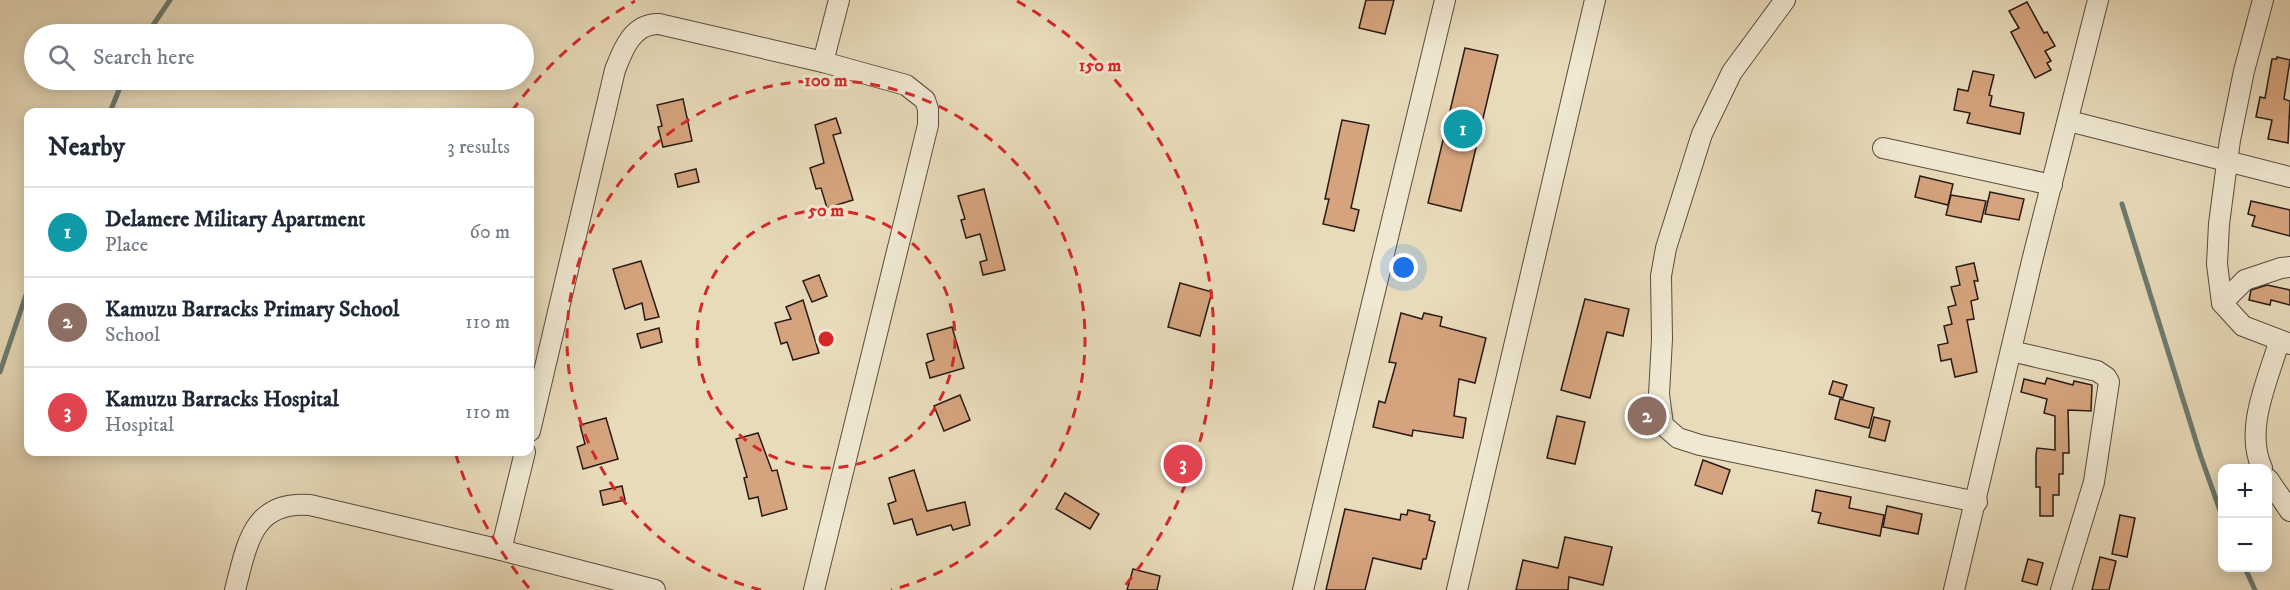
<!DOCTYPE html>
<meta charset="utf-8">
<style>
body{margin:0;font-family:"IM FELL DW Pica",serif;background:#f6f6f7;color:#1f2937}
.controls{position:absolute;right:18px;bottom:18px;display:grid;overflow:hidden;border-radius:12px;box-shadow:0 3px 15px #0003}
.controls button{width:54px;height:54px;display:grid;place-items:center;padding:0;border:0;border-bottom:2px solid #e0e1e3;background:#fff;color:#1f2937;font:30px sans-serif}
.you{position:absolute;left:1404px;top:268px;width:21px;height:21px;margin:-15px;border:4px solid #fff;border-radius:50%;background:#1a73e8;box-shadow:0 0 0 9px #1a73e833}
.badge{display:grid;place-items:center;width:39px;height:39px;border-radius:50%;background:#0b8043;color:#fff;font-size:20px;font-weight:700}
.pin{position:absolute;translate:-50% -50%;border:3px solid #fff;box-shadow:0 2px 6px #0006}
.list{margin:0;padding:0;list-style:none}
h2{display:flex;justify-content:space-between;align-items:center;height:78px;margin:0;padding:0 24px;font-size:26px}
h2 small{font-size:20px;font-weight:400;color:#747a83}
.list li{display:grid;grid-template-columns:39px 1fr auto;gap:18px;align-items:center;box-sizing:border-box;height:90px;padding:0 24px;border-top:2px solid #e0e1e3}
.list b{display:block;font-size:22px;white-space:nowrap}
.list p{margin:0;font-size:20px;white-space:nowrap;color:#747a83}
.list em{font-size:20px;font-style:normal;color:#747a83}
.icon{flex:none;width:33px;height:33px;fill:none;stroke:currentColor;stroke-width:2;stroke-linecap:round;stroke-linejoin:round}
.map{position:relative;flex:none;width:2290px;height:590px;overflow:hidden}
.search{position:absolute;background:#fff;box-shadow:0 3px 15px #0003;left:24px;top:24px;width:510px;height:66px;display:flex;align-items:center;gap:15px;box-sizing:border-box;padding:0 21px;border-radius:33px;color:#747a83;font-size:22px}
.panel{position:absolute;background:#fff;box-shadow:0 3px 15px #0003;left:24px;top:108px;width:510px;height:348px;border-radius:12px}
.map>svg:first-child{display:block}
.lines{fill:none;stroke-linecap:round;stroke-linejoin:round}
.stream{stroke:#6c7b70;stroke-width:5}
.building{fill:#d5a47e;stroke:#2a1b16;stroke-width:1.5}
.minor-casing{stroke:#5a4b3f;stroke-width:22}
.minor{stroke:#f0e8d2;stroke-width:20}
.ring{fill:none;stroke:#d62828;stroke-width:3;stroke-dasharray:10 8}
.centre{fill:#d62828;stroke:#f0e8d2;stroke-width:3}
.ring-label{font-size:18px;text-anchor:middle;font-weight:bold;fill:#d62828;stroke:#f0e8d2;stroke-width:6;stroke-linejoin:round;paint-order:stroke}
</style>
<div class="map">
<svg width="2290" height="590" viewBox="0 0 2290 590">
<rect width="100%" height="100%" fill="#e8dbba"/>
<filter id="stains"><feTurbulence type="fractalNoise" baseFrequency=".00333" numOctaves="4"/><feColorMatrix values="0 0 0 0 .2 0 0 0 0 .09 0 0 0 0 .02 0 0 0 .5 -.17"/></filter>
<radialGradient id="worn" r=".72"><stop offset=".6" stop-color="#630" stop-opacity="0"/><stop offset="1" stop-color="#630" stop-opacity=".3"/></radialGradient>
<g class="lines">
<!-- stream -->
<g class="stream">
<polyline points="147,34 170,0"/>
<polyline points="110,112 123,80"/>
<polyline points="2122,204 2201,457 2222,516"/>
<polyline points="0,372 28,289"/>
<polyline points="2245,568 2255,590"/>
</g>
</g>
<!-- building -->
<g class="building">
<polygon points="1366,0 1394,0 1385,34 1359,28"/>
<polygon points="2027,2 2044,33 2047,32 2055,46 2045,51 2051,61 2047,63 2051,70 2035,78 2011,32 2019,28 2009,11"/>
<polygon points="1465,48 1498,55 1461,211 1428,203"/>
<polygon points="2277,57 2290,60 2284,99 2290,101 2288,143 2268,139 2272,120 2256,117 2260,97 2265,98 2272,59 2277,59"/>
<polygon points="1973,71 1994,75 1989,95 1992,96 1990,106 2024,113 2020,134 1967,123 1970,113 1954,110 1958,89 1968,91"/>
<polygon points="683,99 692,141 663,147 658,127 662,126 657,105"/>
<polygon points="836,118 841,133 833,135 853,200 827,208 821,188 816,189 810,168 824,163 815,125"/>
<polygon points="1342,120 1369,125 1351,208 1359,210 1354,231 1323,224 1329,199 1325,199"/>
<polygon points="696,169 699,182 678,187 675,174"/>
<polygon points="1920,176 1953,184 1948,205 1915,197"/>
<polygon points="984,189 1005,270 983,275 980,262 987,260 980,234 966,238 961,220 965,219 958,196"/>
<polygon points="1990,192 2024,199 2019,220 1985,214"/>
<polygon points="1951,195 1986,201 1981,222 1946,215"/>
<polygon points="2251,201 2290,210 2290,236 2252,226 2255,216 2248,214"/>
<polygon points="641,261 659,317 645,320 642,303 625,309 613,269"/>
<polygon points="1974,263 1978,281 1974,281 1978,299 1971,301 1974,319 1967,320 1977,372 1955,377 1951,359 1941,361 1938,345 1948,343 1944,326 1952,324 1948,307 1956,305 1951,287 1960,285 1956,267"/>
<polygon points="819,275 827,296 812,302 803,281"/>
<polygon points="1180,283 1212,292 1200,336 1168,327"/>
<polygon points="2267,285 2290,290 2290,305 2271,300 2270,305 2249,300 2251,290"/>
<polygon points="1585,299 1629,309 1623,336 1607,332 1590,398 1561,390"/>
<polygon points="803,300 819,353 793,360 787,342 781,344 775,323 791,319 786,307"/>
<polygon points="1401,313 1422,319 1424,313 1442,317 1440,326 1486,338 1475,383 1459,379 1454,416 1466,418 1463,438 1413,430 1412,436 1373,427 1379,401 1385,403 1396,363 1389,362"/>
<polygon points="952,327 964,368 930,378 926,363 934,360 927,334"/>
<polygon points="659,328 662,342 641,348 637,334"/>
<polygon points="2047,378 2073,385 2074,381 2092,385 2091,411 2068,410 2069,453 2063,453 2063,474 2059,474 2059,495 2053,495 2053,516 2040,516 2040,487 2036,487 2036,455 2037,448 2055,450 2055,416 2044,413 2047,399 2021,392 2024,379 2045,384"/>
<polygon points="1833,381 1847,385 1843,398 1829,394"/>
<polygon points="960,395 970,420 944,431 934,406"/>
<polygon points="1840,399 1874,408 1869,428 1835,419"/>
<polygon points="1557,416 1585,422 1575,464 1547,458"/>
<polygon points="1874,417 1890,421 1885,441 1869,437"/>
<polygon points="606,418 618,459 583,469 577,447 585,444 580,425"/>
<polygon points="758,433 772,471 777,470 787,509 762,516 758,497 749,499 744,478 747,477 736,439"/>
<polygon points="1703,460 1730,470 1722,494 1695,485"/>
<polygon points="914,470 927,511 965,502 970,525 953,530 951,525 917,535 912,519 894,524 888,504 896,501 889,478"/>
<polygon points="622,486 625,500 603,505 600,491"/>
<polygon points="1816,490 1851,497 1849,508 1884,515 1880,536 1818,523 1821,513 1812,511"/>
<polygon points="1065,493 1099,514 1090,529 1056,509"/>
<polygon points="1887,506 1922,514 1918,534 1883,527"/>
<polygon points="1345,509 1400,520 1401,514 1407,515 1408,510 1430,515 1429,520 1435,522 1426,559 1423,559 1421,569 1373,558 1365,590 1326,590"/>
<polygon points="2120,515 2135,518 2127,557 2112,554"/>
<polygon points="1565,537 1612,547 1603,585 1569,577 1568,590 1516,590 1523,560 1558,568"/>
<polygon points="2100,557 2116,561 2109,590 2092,590"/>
<polygon points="2028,559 2043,563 2037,585 2022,581"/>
<polygon points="1133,569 1160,576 1157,590 1127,590"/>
</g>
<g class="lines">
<defs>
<g id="minor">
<polyline points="1785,0 1732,72 1702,134 1666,248 1661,276 1662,339 1659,394 1663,425 1678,438 1700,445 1977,502"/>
<polyline points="2263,0 2244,71 2230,140 2219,224 2217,264 2222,303 2243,326 2290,344"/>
<polyline points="823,62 839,0"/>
<polyline points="2069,121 2290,177"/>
<polyline points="1883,148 2052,185"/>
<polyline points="2222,303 2245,280 2281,268 2290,267"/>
<polyline points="2011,351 2097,371 2106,377 2109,382 2094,482 2061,590"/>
<path d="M 530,431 L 615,70 C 623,49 633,23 659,24 L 823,62 L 906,85 L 925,100 L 928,109 L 928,125 L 814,590"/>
<path d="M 2262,468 C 2244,429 2268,380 2279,342"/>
<polyline points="2268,479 2290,511"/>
<polyline points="501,550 525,452"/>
<path d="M 235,590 C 247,545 252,500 310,505 L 501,550 L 655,590"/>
<polyline points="1303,590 1445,0"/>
<polyline points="1457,590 1595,0"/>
<polyline points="1954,590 2032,261 2098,0"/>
</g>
</defs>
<!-- minor casing -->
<use href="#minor" class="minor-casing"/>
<!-- minor -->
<use href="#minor" class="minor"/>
</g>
<!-- distance rings -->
<g class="ring">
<circle cx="826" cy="339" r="129"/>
<path d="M761 590A259 259 0 1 1 891 590"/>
<path d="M529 588A388 388 0 0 1 455 452M512 111A388 388 0 0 1 635 1M1017 1A388 388 0 0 1 1123 588"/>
</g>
<circle cx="826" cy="339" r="9" class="centre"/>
<g class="ring-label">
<text x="1100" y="71">150 m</text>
<text x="826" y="86">100 m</text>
<text x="826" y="216">50 m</text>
</g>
<rect width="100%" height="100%" filter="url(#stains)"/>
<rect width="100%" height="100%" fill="url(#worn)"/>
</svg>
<div class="controls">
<button>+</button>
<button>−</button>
</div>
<div class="you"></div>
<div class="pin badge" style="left:1463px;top:129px;background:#0f9aa8">1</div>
<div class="pin badge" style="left:1647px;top:416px;background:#8d6e63">2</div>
<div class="pin badge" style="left:1183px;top:464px;background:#e0444e">3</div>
<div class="search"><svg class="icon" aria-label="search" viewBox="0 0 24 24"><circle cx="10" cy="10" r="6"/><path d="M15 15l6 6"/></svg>Search here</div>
<section class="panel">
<h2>Nearby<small>3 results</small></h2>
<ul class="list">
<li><span class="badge" style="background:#0f9aa8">1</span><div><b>Delamere Military Apartment</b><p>Place</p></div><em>60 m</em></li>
<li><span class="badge" style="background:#8d6e63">2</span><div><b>Kamuzu Barracks Primary School</b><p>School</p></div><em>110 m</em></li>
<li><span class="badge" style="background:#e0444e">3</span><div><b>Kamuzu Barracks Hospital</b><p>Hospital</p></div><em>110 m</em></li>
</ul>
</section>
</div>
